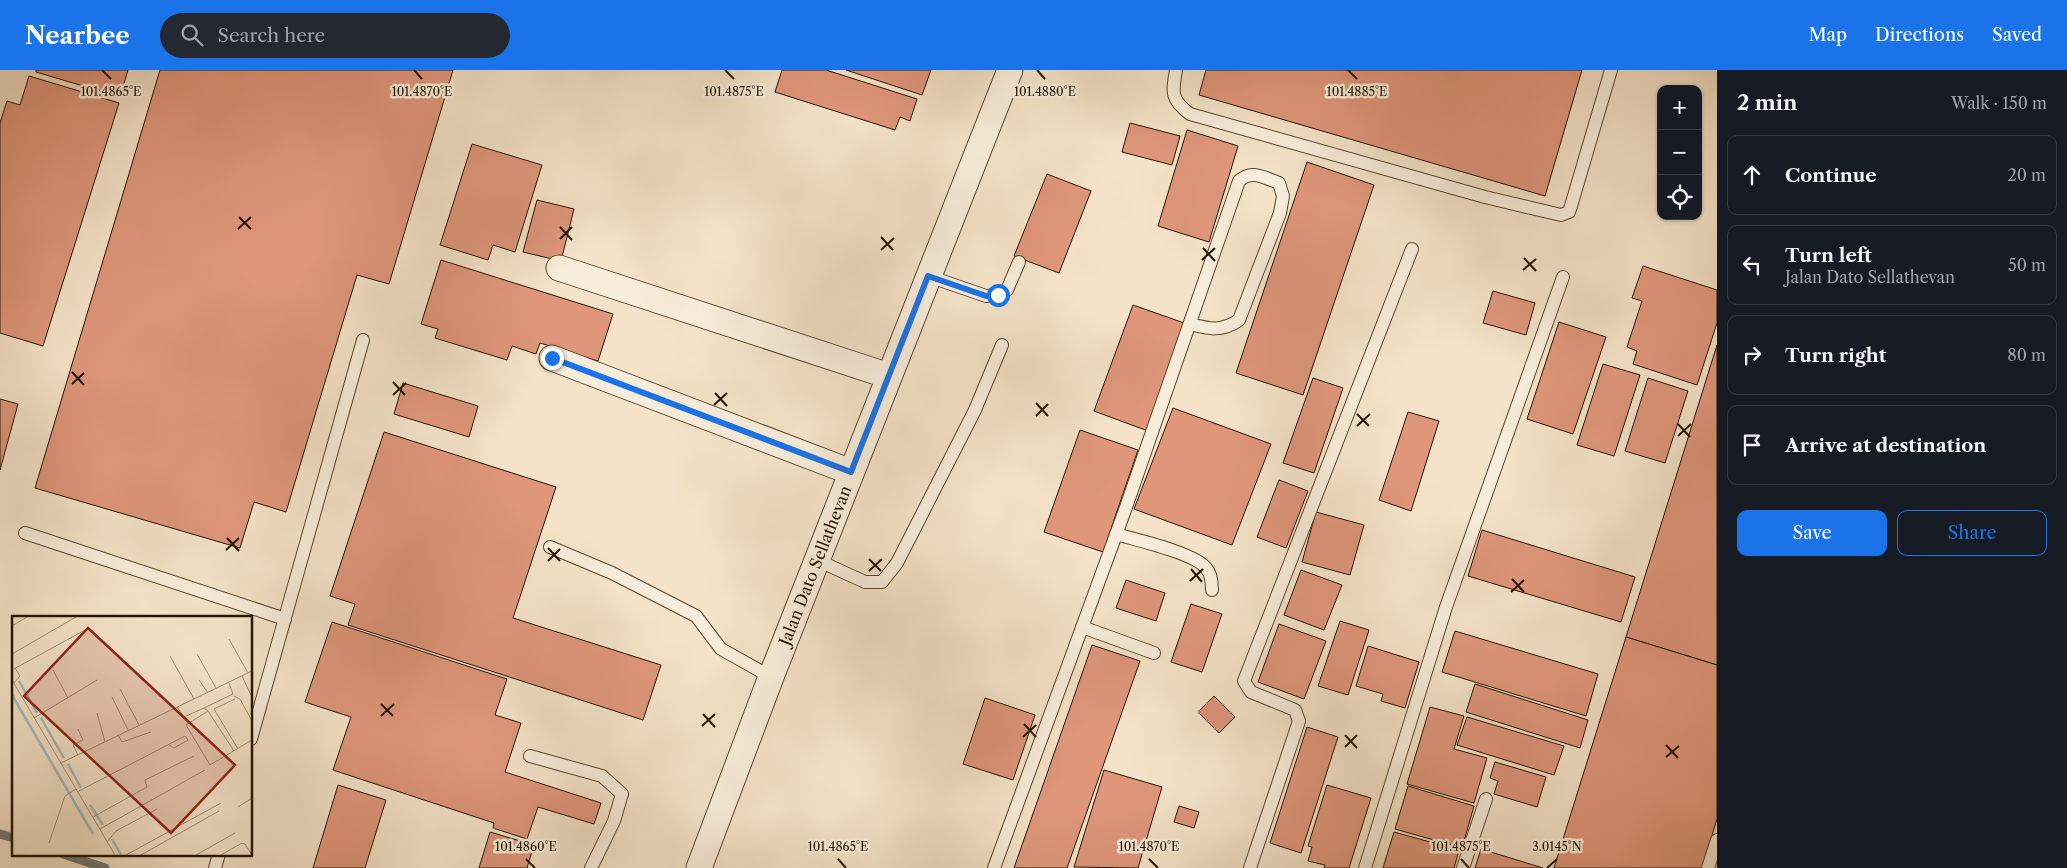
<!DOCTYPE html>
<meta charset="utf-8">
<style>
body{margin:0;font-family:"Libre Caslon Text",serif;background:#242831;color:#f1f3f6}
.controls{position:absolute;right:15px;top:15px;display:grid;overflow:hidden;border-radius:10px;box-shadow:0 1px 4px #0004}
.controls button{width:45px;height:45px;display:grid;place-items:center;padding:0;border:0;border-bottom:1px solid #363941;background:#171b24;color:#f1f3f6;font:25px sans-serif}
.stop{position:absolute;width:15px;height:15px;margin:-11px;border:4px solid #1a73e8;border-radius:50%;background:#fff}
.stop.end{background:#1a73e8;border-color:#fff;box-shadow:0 1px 5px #0008}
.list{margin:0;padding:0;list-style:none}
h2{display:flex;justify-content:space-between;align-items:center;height:65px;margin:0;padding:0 20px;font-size:21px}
h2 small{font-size:16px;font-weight:400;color:#9ea1a6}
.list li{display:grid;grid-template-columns:32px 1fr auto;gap:15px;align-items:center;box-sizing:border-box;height:80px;margin:0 10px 10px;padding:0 10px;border:1px solid #363941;border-radius:10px}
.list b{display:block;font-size:19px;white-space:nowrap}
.list p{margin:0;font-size:16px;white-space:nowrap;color:#9ea1a6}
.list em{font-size:16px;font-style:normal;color:#9ea1a6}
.actions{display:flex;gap:10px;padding:15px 20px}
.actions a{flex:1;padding:11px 0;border:1px solid #1a73e8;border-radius:10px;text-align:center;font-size:18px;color:#1a73e8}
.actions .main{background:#1a73e8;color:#fff}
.icon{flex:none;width:28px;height:28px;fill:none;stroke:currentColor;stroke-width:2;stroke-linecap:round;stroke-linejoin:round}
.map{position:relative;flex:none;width:1717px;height:798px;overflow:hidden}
header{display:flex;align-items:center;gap:30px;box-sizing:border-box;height:70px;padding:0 25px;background:#1a73e8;color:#fff}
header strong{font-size:24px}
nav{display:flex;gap:28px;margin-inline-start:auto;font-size:18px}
.search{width:350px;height:45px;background:#242831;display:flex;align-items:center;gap:12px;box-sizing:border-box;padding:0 18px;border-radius:28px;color:#9ea1a6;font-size:19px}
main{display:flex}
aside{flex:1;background:#171b24}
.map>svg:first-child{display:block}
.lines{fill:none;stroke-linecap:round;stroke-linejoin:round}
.stream{stroke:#6f7874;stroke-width:9}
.building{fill:#df967b;stroke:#241400}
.lane-casing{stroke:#584832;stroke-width:14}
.street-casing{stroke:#584832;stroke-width:27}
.lane{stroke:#f8eddb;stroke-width:12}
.street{stroke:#f8eddb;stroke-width:25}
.route{stroke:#1a73e8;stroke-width:6}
.ticks{fill:none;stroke:#241400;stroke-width:2}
.labels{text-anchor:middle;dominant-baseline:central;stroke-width:5;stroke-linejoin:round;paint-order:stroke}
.street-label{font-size:16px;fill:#241400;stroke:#f8eddb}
.inset-river{fill:none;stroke:#a1bbc1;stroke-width:2.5}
.inset-road{fill:none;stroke:#a19078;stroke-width:1}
.view{fill:#8f2418;fill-opacity:0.15;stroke:#8f2418;stroke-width:2.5}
.inset-edge{fill:none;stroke:#241400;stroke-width:2.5}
.ticks-label{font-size:12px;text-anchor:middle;fill:#241400;stroke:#f8eddb;stroke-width:5;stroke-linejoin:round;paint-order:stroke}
</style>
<header>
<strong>Nearbee</strong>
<div class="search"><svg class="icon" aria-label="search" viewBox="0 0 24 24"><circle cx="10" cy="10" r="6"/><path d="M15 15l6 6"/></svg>Search here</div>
<nav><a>Map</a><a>Directions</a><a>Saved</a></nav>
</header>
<main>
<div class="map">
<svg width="1717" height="798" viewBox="0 0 1717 798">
<rect width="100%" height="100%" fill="#f4e3c8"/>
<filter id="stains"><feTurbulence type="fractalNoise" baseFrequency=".004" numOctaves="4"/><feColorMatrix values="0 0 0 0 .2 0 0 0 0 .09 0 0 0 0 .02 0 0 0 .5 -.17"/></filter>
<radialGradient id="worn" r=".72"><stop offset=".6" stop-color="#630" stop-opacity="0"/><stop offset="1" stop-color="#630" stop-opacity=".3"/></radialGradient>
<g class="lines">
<!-- stream -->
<g class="stream">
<polyline points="0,764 14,768"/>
<polyline points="63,784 105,798"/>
</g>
</g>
<!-- building -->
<g class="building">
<polygon points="36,0 128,0 120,27 36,2"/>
<polygon points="160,0 453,0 389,214 357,205 286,442 254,432 240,478 35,418"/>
<polygon points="782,0 826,0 917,29 910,51 900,47 895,60 775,22"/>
<polygon points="846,0 931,0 922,25"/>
<polygon points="1206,0 1582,0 1545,126 1199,25"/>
<polygon points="29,6 119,33 43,276 0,263 0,53 7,31 20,35"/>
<polygon points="1130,53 1180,66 1172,95 1122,82"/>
<polygon points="1187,60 1238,76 1209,172 1158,156"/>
<polygon points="472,74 542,95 515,182 493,175 488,190 440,175"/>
<polygon points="1307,92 1374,115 1303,325 1236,303"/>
<polygon points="1047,104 1091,121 1059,203 1014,186"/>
<polygon points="537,130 574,139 561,191 523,182"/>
<polygon points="441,190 613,244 598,291 540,273 536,284 512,276 507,290 435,268 438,259 421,254"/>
<polygon points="1643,196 1717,220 1717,253 1697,315 1633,294 1637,281 1627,277 1642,231 1632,228"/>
<polygon points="1493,221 1535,233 1526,265 1483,253"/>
<polygon points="1133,235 1187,254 1148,361 1094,341"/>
<polygon points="1559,252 1606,267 1573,364 1527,349"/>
<polygon points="1717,275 1717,595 1626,567"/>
<polygon points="1603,294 1640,305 1614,386 1577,375"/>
<polygon points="1313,308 1343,318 1314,403 1283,393"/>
<polygon points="1648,308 1688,321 1665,393 1625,381"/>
<polygon points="403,313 478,336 469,367 394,344"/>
<polygon points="0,329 18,334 0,400"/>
<polygon points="1173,338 1271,374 1232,475 1134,439"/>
<polygon points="1408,342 1439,351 1411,441 1379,430"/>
<polygon points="1080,360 1138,380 1103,482 1044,462"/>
<polygon points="384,362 556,417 513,548 661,595 643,650 348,555 355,534 330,526"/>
<polygon points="1279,410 1308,421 1286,478 1257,467"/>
<polygon points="1316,442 1364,455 1350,505 1302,492"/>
<polygon points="1482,460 1635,507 1621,552 1468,506"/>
<polygon points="1301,500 1342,515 1324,560 1284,545"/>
<polygon points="1126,510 1165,523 1156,551 1116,538"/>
<polygon points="1191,534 1222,544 1202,602 1171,592"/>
<polygon points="1340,551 1369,560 1348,625 1318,616"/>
<polygon points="332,552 507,609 495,645 521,653 505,702 601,733 594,754 538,737 527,769 493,758 494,753 333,700 351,647 305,632"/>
<polygon points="1279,554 1326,571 1304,629 1258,612"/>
<polygon points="1455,561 1598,604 1586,646 1442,602"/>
<polygon points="1626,567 1717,595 1717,749 1702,798 1554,798"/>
<polygon points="1092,575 1140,591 1067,798 1014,798"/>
<polygon points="1368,576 1419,592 1405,638 1381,631 1383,624 1356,616"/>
<polygon points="1475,614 1588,650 1580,678 1466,642"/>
<polygon points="1214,626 1235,647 1219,663 1198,642"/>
<polygon points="985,628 1035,645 1013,710 963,694"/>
<polygon points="1430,637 1464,646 1454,679 1487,688 1474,733 1407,714"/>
<polygon points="1467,647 1564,676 1554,705 1457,675"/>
<polygon points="1307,657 1338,667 1301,783 1270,773"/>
<polygon points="1495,692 1546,707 1537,737 1494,724 1498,711 1490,708"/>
<polygon points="1104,700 1162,717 1138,798 1074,797"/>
<polygon points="338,715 386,730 365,798 313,798"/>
<polygon points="1327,715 1371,728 1349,798 1324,798 1325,795 1308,791 1312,777 1308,776"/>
<polygon points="1408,716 1474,736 1462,778 1395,759"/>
<polygon points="1179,736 1199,742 1194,758 1174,752"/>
<polygon points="490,762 534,775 527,798 479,798"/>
<polygon points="1394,762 1459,780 1454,798 1383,798"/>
<polygon points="1481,779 1543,798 1475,798"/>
</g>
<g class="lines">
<defs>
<g id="lane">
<path d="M 1176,0 C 1172,23 1171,30 1190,44 L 1485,127 L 1561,145 L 1569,142 L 1571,136 L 1611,0"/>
<polyline points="928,206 986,226 998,225 1007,220 1019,192"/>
<polyline points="25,463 285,549"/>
<path d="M 1116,464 C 1136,470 1195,483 1206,498 C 1211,503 1212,513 1212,520"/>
<polyline points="550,477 612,503 696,546 721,579 771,607"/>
<polyline points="817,490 865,512 882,512 897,493 975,340 1002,275"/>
<polyline points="1082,557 1154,583"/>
<polyline points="251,669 363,270"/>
<polyline points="530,686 602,706 622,724 614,751 591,798"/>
<polyline points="215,798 219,784"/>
<path d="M 994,798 L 1125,440 L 1239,111 C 1252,99 1264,108 1279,113 L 1283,126 L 1280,143 L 1239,250 C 1222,262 1209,259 1190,254"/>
<polyline points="1250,798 1299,651 1295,640 1251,622 1244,611 1412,179"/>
<polyline points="1365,798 1446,537 1563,207"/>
<polyline points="1463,798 1486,729"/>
<polyline points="1708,798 1717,770"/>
</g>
<g id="street">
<polyline points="559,198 889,306"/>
<polyline points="552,288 851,402"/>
<path id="s1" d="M 699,798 L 771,607 L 1010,0"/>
</g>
</defs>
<!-- lane casing -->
<use href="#lane" class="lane-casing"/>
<!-- street casing -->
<use href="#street" class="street-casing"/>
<!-- lane -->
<use href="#lane" class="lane"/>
<!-- street -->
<use href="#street" class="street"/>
</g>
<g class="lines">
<!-- route -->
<polyline class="route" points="552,288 851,402 928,206 986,226 998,225"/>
</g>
<!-- ticks -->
<path class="ticks" d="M 102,0 L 111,9M 414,0 L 422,9M 725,0 L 734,9M 1037,0 L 1045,9M 1348,0 L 1357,9M 239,147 L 251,159M 560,157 L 572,170M 238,159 L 251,147M 881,167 L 893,180M 560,169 L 572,157M 1203,178 L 1215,191M 881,180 L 894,168M 1524,188 L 1536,201M 1202,190 L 1215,178M 1523,200 L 1536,189M 72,302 L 84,315M 393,312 L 405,325M 72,314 L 84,303M 715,323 L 727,336M 393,325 L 406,313M 1036,333 L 1048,346M 714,335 L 727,323M 1357,344 L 1369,356M 1036,346 L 1048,334M 1678,354 L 1690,367M 1357,356 L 1370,344M 1678,366 L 1691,354M 227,468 L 239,481M 548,478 L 560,491M 226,480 L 239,468M 869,489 L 881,501M 548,491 L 560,479M 1191,499 L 1202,512M 869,501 L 882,489M 1512,509 L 1524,522M 1190,511 L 1203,499M 1511,522 L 1524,510M 381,634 L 393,646M 703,644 L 715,657M 381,646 L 394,634M 1024,654 L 1036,667M 702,656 L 715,644M 1345,665 L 1357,678M 1023,667 L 1036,655M 1666,675 L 1678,688M 1345,677 L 1357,665M 1666,687 L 1679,676M 526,789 L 535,798M 838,789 L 846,798M 1149,789 L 1158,798M 1461,789 L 1469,798M 1547,798 L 1557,789"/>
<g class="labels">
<!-- street labels -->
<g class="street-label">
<text stroke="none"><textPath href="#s1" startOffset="324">Jalan Dato Sellathevan</textPath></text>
</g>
</g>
<!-- overview -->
<g transform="translate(12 546)">
<rect width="240" height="240" fill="#f4e3c8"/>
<path class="inset-river" d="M 7,65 L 25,97M 0,79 L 81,218M 29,102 L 52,142M 56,148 L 69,172M 78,189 L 91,209M 100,223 L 109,239"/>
<path class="inset-road" d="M 0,10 L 15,1M 217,23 L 236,57M 0,38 L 64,1M 185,38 L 204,72M 158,40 L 182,83M 0,54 L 73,14M 41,54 L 56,82M 230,60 L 240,81M 0,64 L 103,239M 187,64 L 196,77M 2,67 L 8,60 L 3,52M 108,73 L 127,109M 222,80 L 228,83 L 240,105M 100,81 L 116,114M 223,83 L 202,93 L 226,133M 165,91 L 172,101 L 192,92 L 221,78 L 217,67M 192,92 L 196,95 L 174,109 L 198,149 L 240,124M 196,95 L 222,135M 85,97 L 93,126M 22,102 L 85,64M 66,113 L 71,124 L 61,129 L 66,139M 106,119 L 110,126 L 139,116M 49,147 L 240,55M 65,176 L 173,120 L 176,124 L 162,132 L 157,129M 226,191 L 240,182M 81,201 L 135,171 L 133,164 L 182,140M 88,213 L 193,154M 95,226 L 104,215 L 145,193M 37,227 L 53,180 L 64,173M 114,239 L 209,187M 129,239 L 207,195M 184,239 L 223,217M 209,239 L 230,227 L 233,228 L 240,239"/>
<path class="view" d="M 76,12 L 223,149 L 159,217 L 12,80 Z"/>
<rect width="240" height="240" class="inset-edge"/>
</g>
<g class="ticks-label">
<text x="111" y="26">101.4865°E</text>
<text x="422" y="26">101.4870°E</text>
<text x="734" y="26">101.4875°E</text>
<text x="1045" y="26">101.4880°E</text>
<text x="1357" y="26">101.4885°E</text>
<text x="526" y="781">101.4860°E</text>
<text x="838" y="781">101.4865°E</text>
<text x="1149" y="781">101.4870°E</text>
<text x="1461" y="781">101.4875°E</text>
<text x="1557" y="781">3.0145°N</text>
</g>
<rect width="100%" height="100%" filter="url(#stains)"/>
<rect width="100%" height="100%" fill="url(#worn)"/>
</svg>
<div class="controls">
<button>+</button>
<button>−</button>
<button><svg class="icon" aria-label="locate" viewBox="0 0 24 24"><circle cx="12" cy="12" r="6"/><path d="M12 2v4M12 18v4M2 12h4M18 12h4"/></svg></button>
</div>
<div class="stop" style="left:998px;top:225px"></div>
<div class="stop end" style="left:552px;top:288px"></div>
</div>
<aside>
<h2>2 min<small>Walk · 150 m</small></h2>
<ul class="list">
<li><svg class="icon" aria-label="ahead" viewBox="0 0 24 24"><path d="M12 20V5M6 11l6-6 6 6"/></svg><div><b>Continue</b></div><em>20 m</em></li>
<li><svg class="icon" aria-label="left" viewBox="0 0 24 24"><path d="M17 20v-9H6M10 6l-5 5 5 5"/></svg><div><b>Turn left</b><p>Jalan Dato Sellathevan</p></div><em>50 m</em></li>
<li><svg class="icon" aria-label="right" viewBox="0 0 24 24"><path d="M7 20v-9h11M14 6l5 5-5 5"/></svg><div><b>Turn right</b></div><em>80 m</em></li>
<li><svg class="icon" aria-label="arrive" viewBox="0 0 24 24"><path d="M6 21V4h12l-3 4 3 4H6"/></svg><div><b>Arrive at destination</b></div></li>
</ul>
<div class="actions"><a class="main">Save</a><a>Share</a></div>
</aside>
</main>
